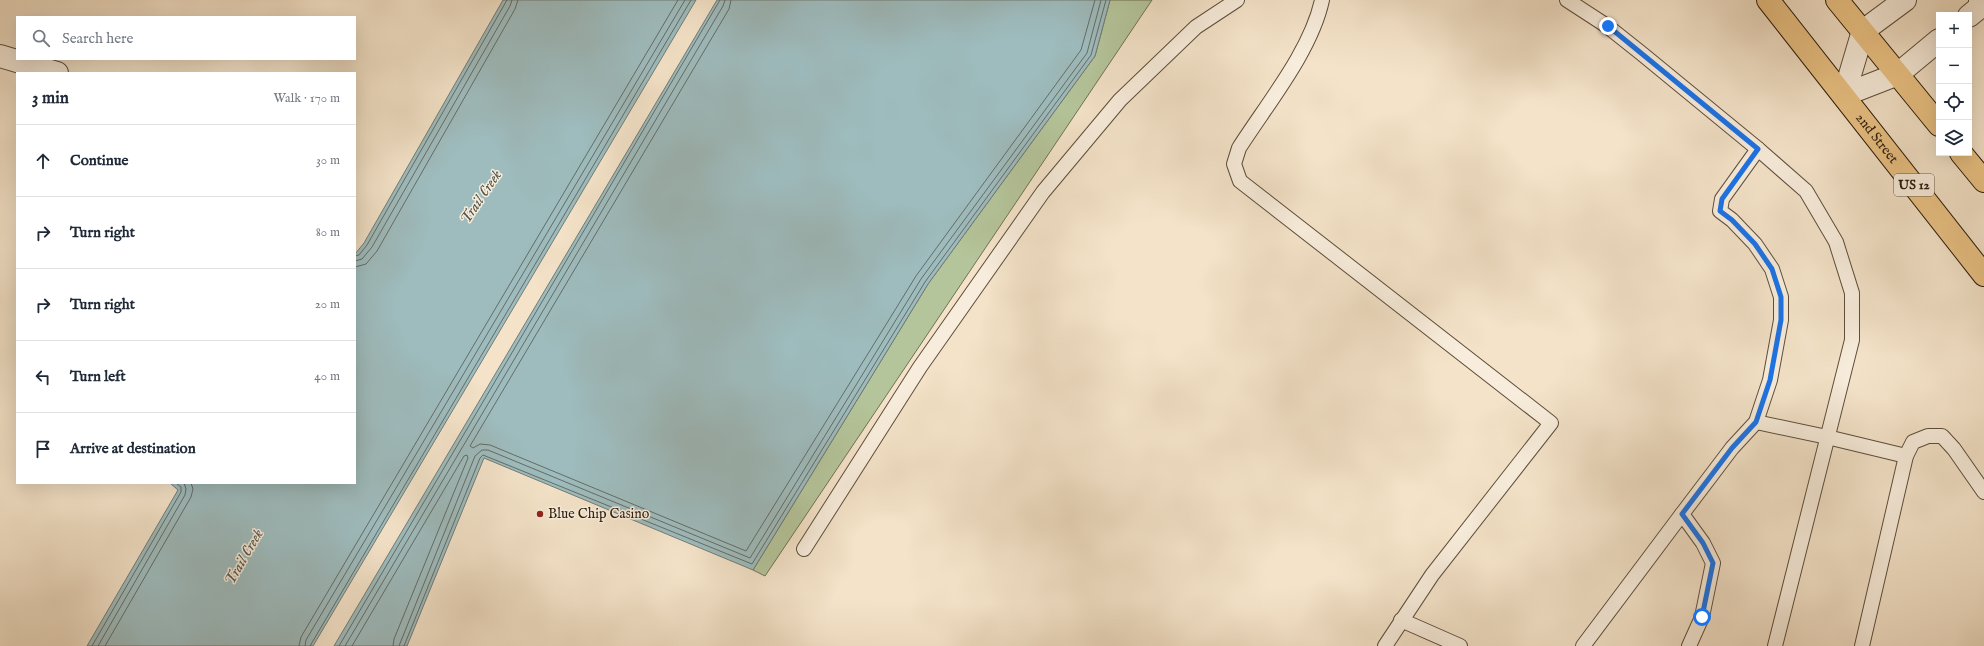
<!DOCTYPE html>
<meta charset="utf-8">
<style>
body{margin:0;font-family:"IM FELL English",serif;background:#f2f2f3;color:#1f2937}
.controls{position:absolute;right:12px;top:12px;display:grid;overflow:hidden;border-radius:0px;box-shadow:0 4px 16px #0002}
.controls button{width:36px;height:36px;display:grid;place-items:center;padding:0;border:0;border-bottom:1px solid #e0e1e3;background:#fff;color:#1f2937;font:20px sans-serif}
.stop{position:absolute;width:12px;height:12px;margin:-9px;border:3px solid #1a73e8;border-radius:50%;background:#fff}
.stop.end{background:#1a73e8;border-color:#fff;box-shadow:0 1px 4px #0008}
.list{margin:0;padding:0;list-style:none}
h2{display:flex;justify-content:space-between;align-items:center;height:52px;margin:0;padding:0 16px;font-size:17px}
h2 small{font-size:13px;font-weight:400;color:#747a83}
.list li{display:grid;grid-template-columns:26px 1fr auto;gap:12px;align-items:center;box-sizing:border-box;height:72px;padding:0 16px;border-top:1px solid #e0e1e3}
.list b{display:block;font-size:15px;white-space:nowrap}
.list em{font-size:13px;font-style:normal;color:#747a83}
.icon{flex:none;width:22px;height:22px;fill:none;stroke:currentColor;stroke-width:2;stroke-linecap:round;stroke-linejoin:round}
.map{position:relative;flex:none;width:1984px;height:646px;overflow:hidden}
.search{position:absolute;background:#fff;box-shadow:0 4px 16px #0002;left:16px;top:16px;width:340px;height:44px;display:flex;align-items:center;gap:10px;box-sizing:border-box;padding:0 14px;border-radius:0px;color:#747a83;font-size:15px}
.panel{position:absolute;background:#fff;box-shadow:0 4px 16px #0002;left:16px;top:72px;width:340px;height:412px;border-radius:0px}
.map>svg:first-child{display:block}
.green{fill:#b5c59b;stroke:#707154}
.water{fill:#9ebcbe;stroke:#707c77}
.lines{fill:none;stroke-linecap:round;stroke-linejoin:round}
.shore{stroke:#646c66;stroke-width:1}
.service-casing{stroke:#5d4e3c;stroke-width:16}
.minor-casing{stroke:#5d4e3c;stroke-width:24}
.tertiary-casing{stroke:#5d4e3c;stroke-width:24}
.primary-casing{stroke:#2b1d0d;stroke-width:24}
.service{stroke:#f8eddc;stroke-width:14}
.minor{stroke:#f8eddc;stroke-width:22}
.tertiary{stroke:#f8eddc;stroke-width:22}
.primary{stroke:#eac284;stroke-width:22}
.route{stroke:#1a73e8;stroke-width:5}
.poi-dot{fill:#8f2418;stroke:#f8eddc;stroke-width:1.5}
.labels{text-anchor:middle;dominant-baseline:central;stroke-width:3;stroke-linejoin:round;paint-order:stroke}
.shield{fill:#f8eddc;stroke:#685b4b;stroke-width:1}
.shield-label{font-size:13px;font-weight:bold;fill:#2b1d0d}
.street-label{font-size:14px;fill:#2b1d0d;stroke:#f8eddc}
.poi-label{font-size:14px;fill:#2b1d0d;stroke:#f8eddc;text-anchor:start}
.water-label{font-size:15px;font-style:italic;fill:#53554b;stroke:#f8eddc}
</style>
<div class="map">
<svg width="1984" height="646" viewBox="0 0 1984 646">
<rect width="100%" height="100%" fill="#f4e3c9"/>
<filter id="stains"><feTurbulence type="fractalNoise" baseFrequency=".005" numOctaves="4"/><feColorMatrix values="0 0 0 0 .2 0 0 0 0 .09 0 0 0 0 .02 0 0 0 .5 -.17"/></filter>
<radialGradient id="worn" r=".72"><stop offset=".6" stop-color="#630" stop-opacity="0"/><stop offset="1" stop-color="#630" stop-opacity=".3"/></radialGradient>
<!-- green -->
<polygon class="green" points="1110,0 1152,0 765,576 753,570 928,284 1095,56"/>
<!-- water -->
<g class="water">
<polygon points="503,0 696,0 313,646 87,646 178,490 170,483 355,483 355,254 364,243"/>
<polygon points="717,0 1110,0 1095,56 928,284 753,570 484,458 407,646 334,646"/>
</g>
<g class="lines">
<!-- shore -->
<g class="shore">
<polyline points="731,0 729,9 470,446 473,448 480,444 490,445 746,551 916,276 1081,50 1095,0"/>
<polyline points="355,256 359,255 367,245 507,0"/>
<polyline points="355,261 362,259 372,247 510,6 512,0"/>
<polyline points="355,267 366,264 377,251 515,9 518,0"/>
<polyline points="92,646 181,492 181,487 176,483"/>
<polyline points="98,646 185,495 186,489 184,483"/>
<polyline points="105,646 191,497 193,489 191,483"/>
<polyline points="299,646 301,637 678,0"/>
<polyline points="305,646 306,640 685,0"/>
<polyline points="310,646 691,0"/>
<polyline points="339,646 720,0"/>
<polyline points="345,646 723,6 725,0"/>
<polyline points="352,646 464,456 467,455 468,458 394,639 393,646"/>
<polyline points="399,646 475,456 482,450 488,450 750,558 921,279 1087,53 1101,0"/>
<polyline points="404,646 480,458 483,455 752,564 925,282 1091,55 1106,0"/>
</g>
<defs>
<g id="service">
<path d="M 1322,0 C 1311,51 1267,104 1239,148 L 1234,164 L 1240,181 L 1551,423 L 1432,575 L 1385,646"/>
<polyline points="1567,0 1607,26 1641,53 1758,149 1806,191 1836,242 1852,293 1852,340 1775,646"/>
<polyline points="1756,422 1827,437 1906,456"/>
<polyline points="804,549 920,367 1043,192 1120,100 1196,27 1237,0"/>
<polyline points="1401,620 1460,646"/>
<polyline points="1583,646 1682,514"/>
<polyline points="1689,646 1702,617 1713,563 1703,543 1682,514 1732,448 1756,422 1770,380 1781,320 1781,297 1772,269 1755,244 1732,220 1720,211 1722,199 1758,149"/>
<polyline points="1862,646 1906,456 1913,442 1928,436 1942,436 1954,449 1984,492"/>
</g>
<polyline id="minor" points="0,56 57,73"/>
<g id="tertiary">
<polyline points="1969,16 1980,7 1980,0"/>
<polyline points="1844,95 1863,31 1905,0"/>
<polyline points="1844,95 1898,74 1939,40"/>
</g>
<g id="primary">
<path id="s1" d="M 1768,0 L 1984,275"/>
<polyline points="1837,0 1939,125"/>
<polyline points="1961,153 1984,181"/>
</g>
</defs>
<!-- service casing -->
<use href="#service" class="service-casing"/>
<!-- minor casing -->
<use href="#minor" class="minor-casing"/>
<!-- tertiary casing -->
<use href="#tertiary" class="tertiary-casing"/>
<!-- primary casing -->
<use href="#primary" class="primary-casing"/>
<!-- service -->
<use href="#service" class="service"/>
<!-- minor -->
<use href="#minor" class="minor"/>
<!-- tertiary -->
<use href="#tertiary" class="tertiary"/>
<!-- primary -->
<use href="#primary" class="primary"/>
</g>
<g class="lines">
<!-- route -->
<polyline class="route" points="1608,26 1758,149 1722,199 1720,211 1732,220 1755,244 1772,269 1781,297 1781,320 1770,380 1756,422 1732,448 1682,514 1703,543 1713,563 1702,617"/>
</g>
<!-- markers -->
<circle class="poi-dot" cx="540" cy="514" r="4"/>
<g class="labels">
<!-- shield labels -->
<rect class="shield" x="1894" y="174" width="40" height="22" rx="3"/>
<g class="shield-label">
<text x="1914" y="185">US 12</text>
</g>
<!-- street labels -->
<g class="street-label">
<text stroke="none"><textPath href="#s1" startOffset="176">2nd Street</textPath></text>
</g>
<!-- poi labels -->
<g class="poi-label">
<text x="548" y="514">Blue Chip Casino</text>
</g>
<!-- water labels -->
<g class="water-label">
<text transform="translate(481 197) rotate(-56)">Trail Creek</text>
<text transform="translate(244 557) rotate(-60)">Trail Creek</text>
</g>
</g>
<rect width="100%" height="100%" filter="url(#stains)"/>
<rect width="100%" height="100%" fill="url(#worn)"/>
</svg>
<div class="controls">
<button>+</button>
<button>−</button>
<button><svg class="icon" aria-label="locate" viewBox="0 0 24 24"><circle cx="12" cy="12" r="6"/><path d="M12 2v4M12 18v4M2 12h4M18 12h4"/></svg></button>
<button><svg class="icon" aria-label="layers" viewBox="0 0 24 24"><path d="M12 4l9 5-9 5-9-5zM3 14l9 5 9-5"/></svg></button>
</div>
<div class="stop" style="left:1702px;top:617px"></div>
<div class="stop end" style="left:1608px;top:26px"></div>
<div class="search"><svg class="icon" aria-label="search" viewBox="0 0 24 24"><circle cx="10" cy="10" r="6"/><path d="M15 15l6 6"/></svg>Search here</div>
<section class="panel">
<h2>3 min<small>Walk · 170 m</small></h2>
<ul class="list">
<li><svg class="icon" aria-label="ahead" viewBox="0 0 24 24"><path d="M12 20V5M6 11l6-6 6 6"/></svg><div><b>Continue</b></div><em>30 m</em></li>
<li><svg class="icon" aria-label="right" viewBox="0 0 24 24"><path d="M7 20v-9h11M14 6l5 5-5 5"/></svg><div><b>Turn right</b></div><em>80 m</em></li>
<li><svg class="icon" aria-label="right" viewBox="0 0 24 24"><path d="M7 20v-9h11M14 6l5 5-5 5"/></svg><div><b>Turn right</b></div><em>20 m</em></li>
<li><svg class="icon" aria-label="left" viewBox="0 0 24 24"><path d="M17 20v-9H6M10 6l-5 5 5 5"/></svg><div><b>Turn left</b></div><em>40 m</em></li>
<li><svg class="icon" aria-label="arrive" viewBox="0 0 24 24"><path d="M6 21V4h12l-3 4 3 4H6"/></svg><div><b>Arrive at destination</b></div></li>
</ul>
</section>
</div>
